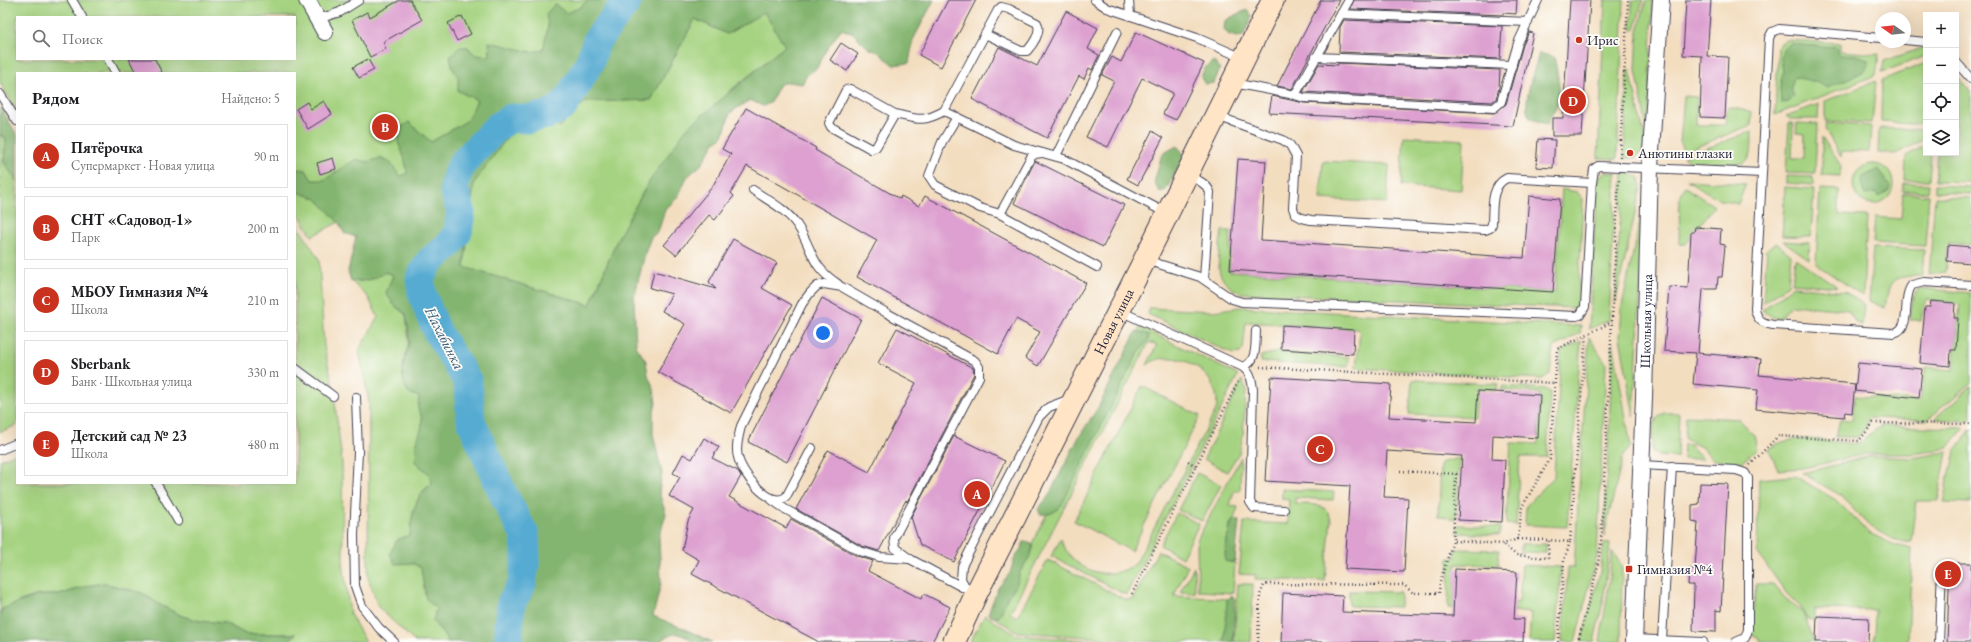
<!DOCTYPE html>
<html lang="ru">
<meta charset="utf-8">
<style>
body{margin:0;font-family:"EB Garamond",serif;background:#f6f6f6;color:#202124}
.controls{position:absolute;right:12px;top:12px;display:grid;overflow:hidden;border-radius:0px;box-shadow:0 4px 16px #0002}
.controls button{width:36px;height:36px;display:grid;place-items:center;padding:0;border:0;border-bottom:1px solid #e0e0e0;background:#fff;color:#202124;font:20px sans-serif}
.compass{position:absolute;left:1875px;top:12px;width:36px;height:36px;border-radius:50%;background:#fff;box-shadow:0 4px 16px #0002;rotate:285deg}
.you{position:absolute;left:823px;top:333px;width:14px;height:14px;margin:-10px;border:3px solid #fff;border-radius:50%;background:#1a73e8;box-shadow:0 0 0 6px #1a73e833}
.badge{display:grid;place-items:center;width:26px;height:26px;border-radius:50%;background:#c8321e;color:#fff;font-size:13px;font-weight:700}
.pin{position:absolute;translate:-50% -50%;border:2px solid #fff;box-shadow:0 1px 4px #0006}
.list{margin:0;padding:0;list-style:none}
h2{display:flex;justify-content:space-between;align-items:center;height:52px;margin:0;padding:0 16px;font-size:17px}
h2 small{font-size:13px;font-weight:400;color:#757577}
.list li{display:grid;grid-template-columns:26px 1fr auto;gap:12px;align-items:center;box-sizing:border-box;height:64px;margin:0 8px 8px;padding:0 8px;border:1px solid #e0e0e0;border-radius:0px}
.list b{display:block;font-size:15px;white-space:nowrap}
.list p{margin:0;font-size:13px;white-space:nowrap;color:#757577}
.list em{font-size:13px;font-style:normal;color:#757577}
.icon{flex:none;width:22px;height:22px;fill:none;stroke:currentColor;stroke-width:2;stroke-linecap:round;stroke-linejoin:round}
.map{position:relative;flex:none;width:1971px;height:642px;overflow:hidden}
.search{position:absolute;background:#fff;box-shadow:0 4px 16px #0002;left:16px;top:16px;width:280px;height:44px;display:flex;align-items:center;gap:10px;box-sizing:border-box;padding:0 14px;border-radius:0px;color:#757577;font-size:15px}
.panel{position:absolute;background:#fff;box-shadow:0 4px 16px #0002;left:16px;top:72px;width:280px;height:412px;border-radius:0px}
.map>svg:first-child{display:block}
.green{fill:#a6d381;stroke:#647a5e;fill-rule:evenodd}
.forest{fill:#84b56f;stroke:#536c55;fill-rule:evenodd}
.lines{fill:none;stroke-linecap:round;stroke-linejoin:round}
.river{stroke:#56abd2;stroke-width:29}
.building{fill:#dda0d0}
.lane-casing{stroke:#413e4f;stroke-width:10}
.street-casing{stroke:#413e4f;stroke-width:18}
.secondary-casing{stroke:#413e4f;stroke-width:24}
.path{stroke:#413e4f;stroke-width:2.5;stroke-dasharray:1 3;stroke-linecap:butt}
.lane{stroke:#fff;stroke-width:8}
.street{stroke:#fff;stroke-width:16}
.secondary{stroke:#ffe4c6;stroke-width:22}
.poi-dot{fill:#c8321e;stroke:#fdfcf7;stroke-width:1.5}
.labels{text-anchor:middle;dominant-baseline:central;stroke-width:3.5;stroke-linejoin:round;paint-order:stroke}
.poi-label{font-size:14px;fill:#22223b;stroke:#fdfcf7;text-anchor:start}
.street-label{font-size:14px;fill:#22223b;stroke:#fdfcf7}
.water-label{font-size:15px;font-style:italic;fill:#375977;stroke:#fdfcf7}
</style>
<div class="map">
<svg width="1971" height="642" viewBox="0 0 1971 642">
<rect width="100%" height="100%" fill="#fdfcf7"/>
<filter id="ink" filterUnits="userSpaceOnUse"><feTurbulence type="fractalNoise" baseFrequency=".025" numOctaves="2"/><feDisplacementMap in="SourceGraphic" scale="8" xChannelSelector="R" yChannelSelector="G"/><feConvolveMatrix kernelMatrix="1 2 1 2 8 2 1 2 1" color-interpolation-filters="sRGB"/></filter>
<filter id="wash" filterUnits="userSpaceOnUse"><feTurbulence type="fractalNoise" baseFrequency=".012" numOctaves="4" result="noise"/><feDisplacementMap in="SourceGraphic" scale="16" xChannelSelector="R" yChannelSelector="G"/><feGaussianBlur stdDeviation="0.9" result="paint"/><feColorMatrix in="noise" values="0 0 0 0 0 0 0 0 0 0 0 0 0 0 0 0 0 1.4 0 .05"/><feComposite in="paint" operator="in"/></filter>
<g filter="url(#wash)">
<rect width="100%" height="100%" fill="#f3ddbf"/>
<!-- green -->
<g class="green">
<path d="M 0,0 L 607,0 L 431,175 L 312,236 L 295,208 L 295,73 L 17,73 L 17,111 L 0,83 ZM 17,17 L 295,17 L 295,59 L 17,59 Z"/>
<polygon points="1605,0 1624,0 1617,159 1598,158"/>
<polygon points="1632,0 1643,0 1635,29 1631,29"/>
<polygon points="1646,0 1653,0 1648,134 1636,70 1638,31"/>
<polygon points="764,12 785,46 730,91 647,185 618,238 590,305 464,268 474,183 511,131 561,126 585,102 651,100 695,19 727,34"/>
<polygon points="1786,40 1840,43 1840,51 1879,54 1876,75 1775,115 1778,48 1781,43"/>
<polygon points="1922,48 1926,51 1926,56 1882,72 1884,61"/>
<polygon points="1926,63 1926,125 1881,122 1882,80"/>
<path d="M 1627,69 L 1630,70 L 1645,139 C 1645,153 1638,159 1624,158 Z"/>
<polygon points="1956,75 1971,92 1971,182 1935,181 1937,153 1956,153"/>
<polygon points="1876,81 1872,123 1825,121 1825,101"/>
<polygon points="1684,96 1697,97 1696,125 1725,125 1728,107 1752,112 1751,125 1684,152 1680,143"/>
<polygon points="1819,104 1818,119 1790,119 1786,116"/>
<polygon points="1789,123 1793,123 1792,158 1804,158 1805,134 1796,133 1797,123 1817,124 1815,174 1786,173"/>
<polygon points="1826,123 1871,126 1869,152 1842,151 1841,157 1825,129"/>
<polygon points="1879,128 1926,130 1926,138 1896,154 1878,153"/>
<path d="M 1752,131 C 1751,145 1755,160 1740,164 L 1694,162 L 1683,157 Z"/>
<polygon points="0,135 6,138 4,162 17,182 17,425 0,432"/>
<polygon points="1404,136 1464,140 1461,190 1401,186"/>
<polygon points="1822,137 1841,166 1840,176 1822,175"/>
<polygon points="1926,145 1926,153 1931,153 1929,180 1905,180 1906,156"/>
<polygon points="1323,161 1389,165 1387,203 1320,199"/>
<circle cx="1873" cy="184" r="20"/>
<polygon points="1605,172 1616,173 1609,320 1589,329 1597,185 1599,178"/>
<polygon points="1623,174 1633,174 1640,178 1641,187 1615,304"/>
<polygon points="1786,176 1813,177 1813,185 1786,183"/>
<polygon points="1687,180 1746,184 1738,204 1720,200"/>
<polygon points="1904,183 1929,184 1928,192 1903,191"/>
<polygon points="1935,185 1971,187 1971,194 1935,192"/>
<polygon points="1685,187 1714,206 1686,244 1679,244 1680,194"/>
<polygon points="1785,187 1814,189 1811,237 1782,236"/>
<path d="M 1562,189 L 1577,192 L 1583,199 L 1578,302 L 1574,308 L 1241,293 C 1210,280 1219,258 1222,231 L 1231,231 L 1229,271 L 1555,292 Z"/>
<polygon points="1820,189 1839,190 1839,215 1867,216 1863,296 1816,264"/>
<polygon points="1903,193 1929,195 1925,246 1873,243 1875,217 1901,219"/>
<polygon points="1645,196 1634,416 1620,337 1622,306"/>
<polygon points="1935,197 1971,198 1971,245 1949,243 1945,272 1929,275"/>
<polygon points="295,222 319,259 324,346 333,386 342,462 343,563 350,614 366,642 287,642 296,634 245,634 225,623 200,621 182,616 160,605 142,593 104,583 87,586 59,595 38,595 20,601 0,615 0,460 17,453 17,483 295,483"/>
<polygon points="1783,241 1810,243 1809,259"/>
<polygon points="1776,243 1791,255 1788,285 1763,303 1767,249"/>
<path d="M 1873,248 L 1924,250 L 1922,276 C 1893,276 1889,279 1885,308 L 1869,301 Z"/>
<polygon points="1795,258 1838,287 1792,283"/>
<path d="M 386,272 L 393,275 L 394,305 L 406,315 L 409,342 L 403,364 L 419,397 L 418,409 C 426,421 421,433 416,446 L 429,474 L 432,484 C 415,493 411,518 410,535 L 397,540 L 395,563 L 413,563 L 421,568 L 426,599 L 436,609 L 433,621 L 449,642 L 415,642 L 379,608 L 368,578 L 369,402 L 359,350 L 378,317 L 368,297 L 351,281 C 365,282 374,279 386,272 Z"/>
<polygon points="1794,286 1845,292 1864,305 1862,325 1856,323 1848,310 1791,305 1780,318 1774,318 1762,310"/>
<polygon points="1919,288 1971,293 1971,383 1927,420 1869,418 1866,428 1858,437 1836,437 1840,419 1850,420 1852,419 1855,396 1920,401 1926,367 1953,370 1960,305 1927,299 1924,305 1921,320 1910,320 1913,297"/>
<polygon points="1239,307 1581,326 1580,333 1553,348 1550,374 1542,379 1356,368 1360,332 1357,329 1246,322 1243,349 1240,353 1233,354 1148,314 1150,308 1213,311"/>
<path d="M 1140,327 L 1238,375 L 1126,595 L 1051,556 L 1061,539 C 1071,570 1109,585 1136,563 L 1216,410 C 1224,373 1174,344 1147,365 L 1157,345 L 1149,342 L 1010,613 L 1017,617 L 1048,560 L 1126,600 L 1133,599 L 1158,551 L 1188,566 L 1174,596 L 1231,599 L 1228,642 L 1156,642 L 1018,632 L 995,618 Z"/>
<polygon points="1589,337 1606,363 1597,555 1575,642 1562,642 1568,567 1574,567"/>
<polygon points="1581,341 1567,527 1525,525 1526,506 1554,477 1561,351"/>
<polygon points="1613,342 1631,447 1623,456 1604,536"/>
<polygon points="1277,352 1349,357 1348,367 1261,362 1261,356"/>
<polygon points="1242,380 1246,389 1243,435 1239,453 1227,472 1204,459"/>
<polygon points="1412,380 1498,384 1496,390 1477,389 1474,417 1409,414"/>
<polygon points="1142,386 1200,416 1131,551 1074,521"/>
<polygon points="1503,386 1545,389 1550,392 1547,457 1520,457 1516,525 1506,524 1511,443 1538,444 1540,393 1501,390"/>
<polygon points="1971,386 1971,418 1967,421 1934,419"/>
<path d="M 1664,413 L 1679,413 L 1677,457 L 1659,456 L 1652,451 C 1653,435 1649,421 1664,413 Z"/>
<polygon points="1686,416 1739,419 1754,435 1757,449 1742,462 1713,460 1703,448 1685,439"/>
<path d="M 1882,426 L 1964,428 L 1948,448 L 1933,451 L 1910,454 L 1865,454 L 1803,468 L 1778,470 L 1769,450 C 1788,431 1830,442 1855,444 C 1867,441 1871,430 1882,426 Z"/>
<polygon points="1971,429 1971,503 1943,502 1955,451"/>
<polygon points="1684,444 1690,445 1703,459 1683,459"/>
<polygon points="1947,452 1938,501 1916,501 1911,542 1904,542 1893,539 1868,525 1840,495 1802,473 1871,456 1912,458"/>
<polygon points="1241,457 1240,491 1234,491 1230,506 1238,507 1234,519 1230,524 1225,553 1229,562 1235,563 1233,593 1198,591 1197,540"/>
<polygon points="1459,458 1456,519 1438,515 1440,463"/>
<polygon points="1197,473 1221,485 1202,521 1178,510"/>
<polygon points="1795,476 1836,500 1869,533 1895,545 1912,549 1908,642 1874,642 1875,610 1814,609 1814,620 1807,619 1800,607 1787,594 1757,552 1759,479"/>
<path d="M 1282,489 L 1334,492 L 1333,500 L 1295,498 L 1295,504 C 1310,505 1327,501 1331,520 L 1325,581 L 1255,579 L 1256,575 L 1239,574 L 1244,522 L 1288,524 L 1289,500 L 1282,499 Z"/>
<polygon points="1177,513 1199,524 1182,558 1160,545"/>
<polygon points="1458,525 1500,527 1500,535 1457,533"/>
<polygon points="1604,543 1610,544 1603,602 1594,642 1581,642 1600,572"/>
<polygon points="1521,544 1546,544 1546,553 1521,552"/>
<polygon points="1456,549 1499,550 1498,565 1456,564 1454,608 1448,608 1449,558 1455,558"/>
<polygon points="1612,551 1622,566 1621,642 1600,642 1608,591"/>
<polygon points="1522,565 1561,567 1555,642 1529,642 1531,613 1514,611 1514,603 1519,602"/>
<polygon points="1194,567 1195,593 1180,592"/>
<polygon points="1238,584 1253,584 1251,642 1234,642"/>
<polygon points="1756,584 1773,584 1785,598 1803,613 1815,642 1760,642 1758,637 1751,634"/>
<polygon points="1349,591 1400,592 1400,607 1349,606"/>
<polygon points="985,615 1016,635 1112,642 970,642"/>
</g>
<!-- forest -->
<g class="forest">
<path d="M 588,0 L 934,0 L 913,40 L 909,63 L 893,65 L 880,53 L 868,48 L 853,33 L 841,29 L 825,52 L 817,68 L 807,75 L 802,84 L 789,82 L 780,84 L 770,103 L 763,106 L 750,100 L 730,113 L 723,136 L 715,142 L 701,165 L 687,177 L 678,197 L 665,210 L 658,232 L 651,237 L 646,250 L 634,297 L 636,346 L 646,361 L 648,375 L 654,389 L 656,403 L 653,416 L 653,434 L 662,473 L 659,493 L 666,514 L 659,537 L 661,583 L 653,616 L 685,629 L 712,642 L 692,642 L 689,638 L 676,633 L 664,638 L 661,642 L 449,642 L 433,621 L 436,609 L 426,599 L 421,568 L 413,563 L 395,564 L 390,553 L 397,540 L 410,535 C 411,518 415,494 432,484 L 429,474 L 415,462 C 416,457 415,451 416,446 C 419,432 427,422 418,409 L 419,397 L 408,393 C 397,371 405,365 409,343 C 410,334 407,323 406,314 L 394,305 L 386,293 L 393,275 L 386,272 C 374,279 365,282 351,281 L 348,271 L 356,237 L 344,233 L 339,223 L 317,199 L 295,191 L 295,173 L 298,169 L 306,170 L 312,180 L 324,180 L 356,159 L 367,162 L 381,158 L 389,161 L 400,176 L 407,174 L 405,160 L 398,142 L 400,128 L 409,122 L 431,142 L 468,120 L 477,100 L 458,91 L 458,77 L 453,69 L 450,56 L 460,47 L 468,47 L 475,55 L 490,56 L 489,42 L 531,52 L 543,50 L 548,26 L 546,14 L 555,4 L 566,13 L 579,8 ZM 764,12 L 785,46 L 686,129 L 647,185 L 618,238 L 590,305 L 464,267 L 474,183 L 511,132 L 561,126 L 585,102 L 651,100 L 695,19 L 727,34 Z"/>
<polygon points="1248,10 1252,16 1243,36 1236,37 1228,34 1224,29 1225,21 1237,14"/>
<path d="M 1791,43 C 1806,47 1820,45 1836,47 L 1838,55 C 1850,56 1858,52 1869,61 L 1865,71 L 1827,88 L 1817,82 L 1794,77 L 1791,87 L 1794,97 L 1789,102 L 1781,103 L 1780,86 L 1783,72 L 1781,59 L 1783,49 Z"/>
<path d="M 1539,53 L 1554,57 C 1557,72 1562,89 1557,105 C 1554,112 1549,117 1547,125 C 1542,122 1534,120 1530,117 C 1520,107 1536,66 1539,53 Z"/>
<path d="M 1212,62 L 1216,63 L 1220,69 L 1214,83 L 1205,84 L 1201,78 C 1203,70 1205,67 1212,62 Z"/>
<polygon points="0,107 17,135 17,182 4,162 6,138 0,135"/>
<path d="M 1177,146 L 1184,154 C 1183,162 1170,181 1166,190 L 1160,192 L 1154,183 L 1162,154 Z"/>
<polygon points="1878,169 1890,187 1888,191 1878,197 1875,193 1865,195 1861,183 1863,177"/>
<path d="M 1136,332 L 1142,332 L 1149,335 L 1148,340 L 1138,353 L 1061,506 C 1054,513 1050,515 1040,514 L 1038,509 L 1048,497 L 1079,437 L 1099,406 Z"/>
<path d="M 1234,519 L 1239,521 L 1235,561 L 1229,562 L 1225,561 C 1225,551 1228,526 1234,519 Z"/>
<polygon points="1023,542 1028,542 1033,546 1029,558 1020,572 1016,586 1008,596 999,617 992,617 988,614 998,588 1010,573 1015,557 1021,549"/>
<polygon points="104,583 142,593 160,605 182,616 200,621 225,623 245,634 296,634 287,642 0,642 0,615 2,609 39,595 59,595 87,586"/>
<polygon points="1231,596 1235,599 1233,642 1224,642 1227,600"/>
</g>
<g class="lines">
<!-- river -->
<polyline class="river" points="508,642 511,603 522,584 526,558 525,535 505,498 471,421 468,382 438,333 429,312 422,293 420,278 430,261 449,245 458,232 461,211 454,189 456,177 462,164 497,127 511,118 528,119 547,115 563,107 589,64 597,40 628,0"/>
</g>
<g id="blocks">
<!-- building -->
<g class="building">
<polygon points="400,0 410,0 422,20 383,42 386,49 370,57 352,20 367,12 370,17"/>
<polygon points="948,0 976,0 941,67 919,55"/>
<polygon points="1321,0 1339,0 1292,89 1277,86"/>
<polygon points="1354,0 1517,0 1516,14 1503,13 1503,15 1350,9"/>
<polygon points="1570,0 1590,0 1582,136 1552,136 1552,118 1563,118"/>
<polygon points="1686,0 1711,0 1707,56 1728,57 1725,118 1700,117 1702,56 1683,55"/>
<polygon points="1066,11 1098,28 1088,49 1099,55 1092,70 1089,68 1084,79 1079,76 1047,138 972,99 999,47 1037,66"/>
<polygon points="462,16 471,34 457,41 448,23"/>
<polygon points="1344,20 1502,26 1500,59 1339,52 1340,27"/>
<polygon points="1136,32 1204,63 1176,120 1163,114 1173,93 1142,78 1108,147 1086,137 1114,81 1102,75 1112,57 1121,62"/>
<polygon points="1529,32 1533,33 1513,126 1269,113 1272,96 1304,103 1494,113 1506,104 1523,45"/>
<polygon points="841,43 858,54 847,71 830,60"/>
<polygon points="129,59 155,59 162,73 136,73"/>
<polygon points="368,59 374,70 359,78 353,67"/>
<polygon points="1338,63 1500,70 1499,88 1496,99 1492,102 1303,92 1319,64 1338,65"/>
<polygon points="324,101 332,114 308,129 296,109 307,102 311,109"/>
<polygon points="746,108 816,148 815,150 900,199 901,196 919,206 925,196 1086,283 1038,366 1025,358 1040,332 1016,319 998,354 857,277 877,240 747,166 731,193 734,196 715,220 709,215 676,255 664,245 712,187 731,154 722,149"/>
<polygon points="1152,131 1163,138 1138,185 1127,179"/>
<polygon points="1538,139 1555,140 1553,168 1536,167"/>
<polygon points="333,158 336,169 320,174 317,163"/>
<polygon points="1238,159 1266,161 1261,240 1524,258 1529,196 1560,199 1553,292 1230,270"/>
<polygon points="1035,161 1124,205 1103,247 1014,203"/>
<polygon points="1695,227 1721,229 1720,244 1725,245 1722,277 1718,277 1717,289 1703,289 1698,353 1761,359 1759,375 1855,384 1852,413 1845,412 1844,417 1756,409 1758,390 1693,384 1696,353 1664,351 1669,287 1688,288 1691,232 1694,232"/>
<polygon points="733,239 777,263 762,288 792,305 731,413 658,372 685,324 662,311 672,294 650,288 654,271 716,289 709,282"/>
<polygon points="1948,245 1971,247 1971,263 1947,261"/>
<polygon points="822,298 861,319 787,462 748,442"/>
<polygon points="1931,301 1955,303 1954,318 1958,318 1956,350 1951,350 1950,366 1920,363 1925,307 1930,307"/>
<polygon points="1282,325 1354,330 1353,354 1281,349"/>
<polygon points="897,328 973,368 974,374 907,502 906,500 879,551 862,546 796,509 828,450 869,472 916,383 878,363"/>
<polygon points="1858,363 1922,369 1919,398 1855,391"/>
<polygon points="1271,377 1391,384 1389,417 1476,422 1478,391 1540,395 1538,438 1493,435 1492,459 1505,460 1502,522 1458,520 1462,456 1387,451 1384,497 1408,498 1404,572 1345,569 1350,486 1265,481"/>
<polygon points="954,436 1005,461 954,562 920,545 911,517"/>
<polygon points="704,438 719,447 712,458 738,471 741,476 729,497 786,528 791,519 857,556 873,561 868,571 921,599 924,594 950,607 932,642 819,642 692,574 699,560 682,550 688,521 694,510 669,496 680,477 673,473 683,454 692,459"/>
<polygon points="1700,483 1728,484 1721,611 1716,610 1716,632 1693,631 1694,585 1688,585 1689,569 1695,569 1698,522 1692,521 1692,505 1699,504"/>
<polygon points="1950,563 1971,563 1971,642 1947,642"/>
<polygon points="1455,569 1517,572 1514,619 1524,619 1523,642 1281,642 1283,593 1343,596 1342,612 1453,616"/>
<polygon points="1817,616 1869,618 1868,642 1816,642"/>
</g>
</g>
</g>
<g filter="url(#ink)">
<use href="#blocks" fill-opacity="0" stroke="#413e4f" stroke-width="1"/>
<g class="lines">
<defs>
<g id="lane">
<polyline points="72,0 82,17"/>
<polyline points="1095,0 1107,8 1197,38 1243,58"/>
<polyline points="1129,0 1130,16"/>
<polyline points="1341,14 1528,22"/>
<polyline points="318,19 340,12 359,0"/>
<path d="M 985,34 L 1021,51 L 1027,51 C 1033,44 1042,32 1037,23 L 1009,9 L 1001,7 L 998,10 L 944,111 L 1014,145 L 1064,159 L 1166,213"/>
<path d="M 1881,38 L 1779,29 L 1772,32 L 1769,38 L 1755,309 C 1757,320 1762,323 1773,325 L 1894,333 C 1913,328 1901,299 1912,285 L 1924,282 L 1971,285"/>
<polyline points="1905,40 1926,42"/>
<polyline points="1316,57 1512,65"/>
<polyline points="108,59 116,73"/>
<polyline points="1956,62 1971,79"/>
<polyline points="1233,83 1295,95 1304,98 1494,108 1501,102 1518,43 1538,0"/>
<polyline points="0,94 17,121"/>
<polyline points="1295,95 1349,0"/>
<path d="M 895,114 L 850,89 L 846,90 L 829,123 L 831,127 L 871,149 L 876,147 L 895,114 C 918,119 922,123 944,111"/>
<path d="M 1217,116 L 1283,140 L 1290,145 L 1296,156 L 1293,208 L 1295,214 L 1302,218 L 1311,220 L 1485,230 L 1490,228 L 1492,224 C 1493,208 1490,186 1507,178 L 1592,183"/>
<polyline points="957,117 942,142 929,176 935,185 980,208 1000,214"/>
<polyline points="1042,153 1035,154 1031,157 1000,214 1097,267"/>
<polyline points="1056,156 1117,32"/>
<path d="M 1186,175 C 1195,179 1206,182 1210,192 L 1204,279"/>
<path d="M 753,190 C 769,201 786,209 797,225 C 814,250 809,265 838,284"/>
<polyline points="1146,260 1200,277 1232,299 1242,302 1576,316 1580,315 1585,307 1592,183 1594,169 1598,166 1762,173"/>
<path d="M 1120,311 L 1243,367 C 1251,374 1252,380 1253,390 L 1250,502 L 1254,508 L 1284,510"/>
<path d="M 1243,367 C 1258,361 1255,344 1256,331"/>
<polyline points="295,368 333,396"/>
<polyline points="356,397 358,452 354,535 355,586 362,606 379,628 394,642"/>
<path d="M 812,448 L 786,497 C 769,509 741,472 738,457 C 735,447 739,436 741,426 L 802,304 L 810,293 L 817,286 L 824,284 L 842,287 L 885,312 L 975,361 L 979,367 L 979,377 L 894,538 L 895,548 L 910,559 L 975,594"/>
<polyline points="0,450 17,443"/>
<polyline points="1641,465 1736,470 1745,473 1748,478 1748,630 1745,638 1736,642"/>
<polyline points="156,483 178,521"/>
<polyline points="772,500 785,509 860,551 879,557 910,559"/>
<polyline points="967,590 961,579 962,566 1039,417 1049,407 1070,399"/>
<polyline points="1634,639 1703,642"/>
<polyline points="1662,640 1672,466"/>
<polyline points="1939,642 1942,568"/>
</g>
<g id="street">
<polyline points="307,0 325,32"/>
<path id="s1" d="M 1634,642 L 1644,398 L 1650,167 L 1661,0"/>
</g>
<g id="secondary">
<path id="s2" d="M 954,642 L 976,594 L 1145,259 L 1273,0"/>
</g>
</defs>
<!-- lane casing -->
<use href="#lane" class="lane-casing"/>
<!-- street casing -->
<use href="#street" class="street-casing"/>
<!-- secondary casing -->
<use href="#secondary" class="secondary-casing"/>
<!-- path -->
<g class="path">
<polyline points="1620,157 1628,0"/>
<polyline points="1260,367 1555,383"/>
<polyline points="1188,461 1196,466"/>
<polyline points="1750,465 1778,436 1859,441 1873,423 1971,424"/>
<polyline points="1400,471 1456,474 1453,541 1503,544 1518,539 1522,507 1550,459 1557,349 1612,322"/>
<polyline points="1518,539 1549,540"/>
<polyline points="1504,545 1516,555 1548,558 1549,540 1570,542 1586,334"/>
<polyline points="1132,594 1239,380"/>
<polyline points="1258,642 1260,595 1264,585 1269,584 1404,585 1413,593 1439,593 1440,582 1453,541"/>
<polyline points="1558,642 1564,560 1570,542"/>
<polyline points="1578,642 1597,570 1601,543 1619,178"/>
</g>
<!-- lane -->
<use href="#lane" class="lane"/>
<!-- street -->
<use href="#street" class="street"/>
<!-- secondary -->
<use href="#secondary" class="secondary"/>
</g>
</g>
<!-- markers -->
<g class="poi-dot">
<circle cx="1579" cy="40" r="4"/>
<circle cx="1630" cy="153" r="4"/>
<rect x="1625" y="565" width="8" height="8" rx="2"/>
</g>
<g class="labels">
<!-- poi labels -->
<g class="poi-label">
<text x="1587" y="40">Ирис</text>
<text x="1638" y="153">Анютины глазки</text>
<text x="1637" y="569">Гимназия №4</text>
</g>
<!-- street labels -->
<g class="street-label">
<text stroke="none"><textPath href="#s2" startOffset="358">Новая улица</textPath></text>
<text stroke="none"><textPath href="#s1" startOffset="321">Школьная улица</textPath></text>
</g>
<!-- water labels -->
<g class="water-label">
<text transform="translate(445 338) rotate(63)">Нахабинка</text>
</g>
</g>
</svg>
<div class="controls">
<button>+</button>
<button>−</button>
<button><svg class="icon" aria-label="locate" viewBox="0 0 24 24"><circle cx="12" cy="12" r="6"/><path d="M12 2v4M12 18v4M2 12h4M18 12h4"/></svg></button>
<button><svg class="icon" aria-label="layers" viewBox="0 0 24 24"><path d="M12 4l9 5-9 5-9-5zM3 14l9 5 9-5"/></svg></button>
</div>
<svg class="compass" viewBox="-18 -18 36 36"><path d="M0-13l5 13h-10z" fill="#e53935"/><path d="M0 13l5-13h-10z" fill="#757577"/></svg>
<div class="you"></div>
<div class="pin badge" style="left:977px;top:494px">A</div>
<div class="pin badge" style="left:385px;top:127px">B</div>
<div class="pin badge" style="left:1320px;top:449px">C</div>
<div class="pin badge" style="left:1573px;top:101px">D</div>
<div class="pin badge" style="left:1948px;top:574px">E</div>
<div class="search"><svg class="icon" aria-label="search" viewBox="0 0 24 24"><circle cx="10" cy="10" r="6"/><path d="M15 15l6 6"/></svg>Поиск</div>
<section class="panel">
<h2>Рядом<small>Найдено: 5</small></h2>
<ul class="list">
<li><span class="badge">A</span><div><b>Пятёрочка</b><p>Супермаркет · Новая улица</p></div><em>90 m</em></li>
<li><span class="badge">B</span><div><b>СНТ «Садовод-1»</b><p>Парк</p></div><em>200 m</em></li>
<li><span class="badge">C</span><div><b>МБОУ Гимназия №4</b><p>Школа</p></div><em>210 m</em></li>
<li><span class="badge">D</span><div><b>Sberbank</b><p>Банк · Школьная улица</p></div><em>330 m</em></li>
<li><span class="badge">E</span><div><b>Детский сад № 23</b><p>Школа</p></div><em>480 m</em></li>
</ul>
</section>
</div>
